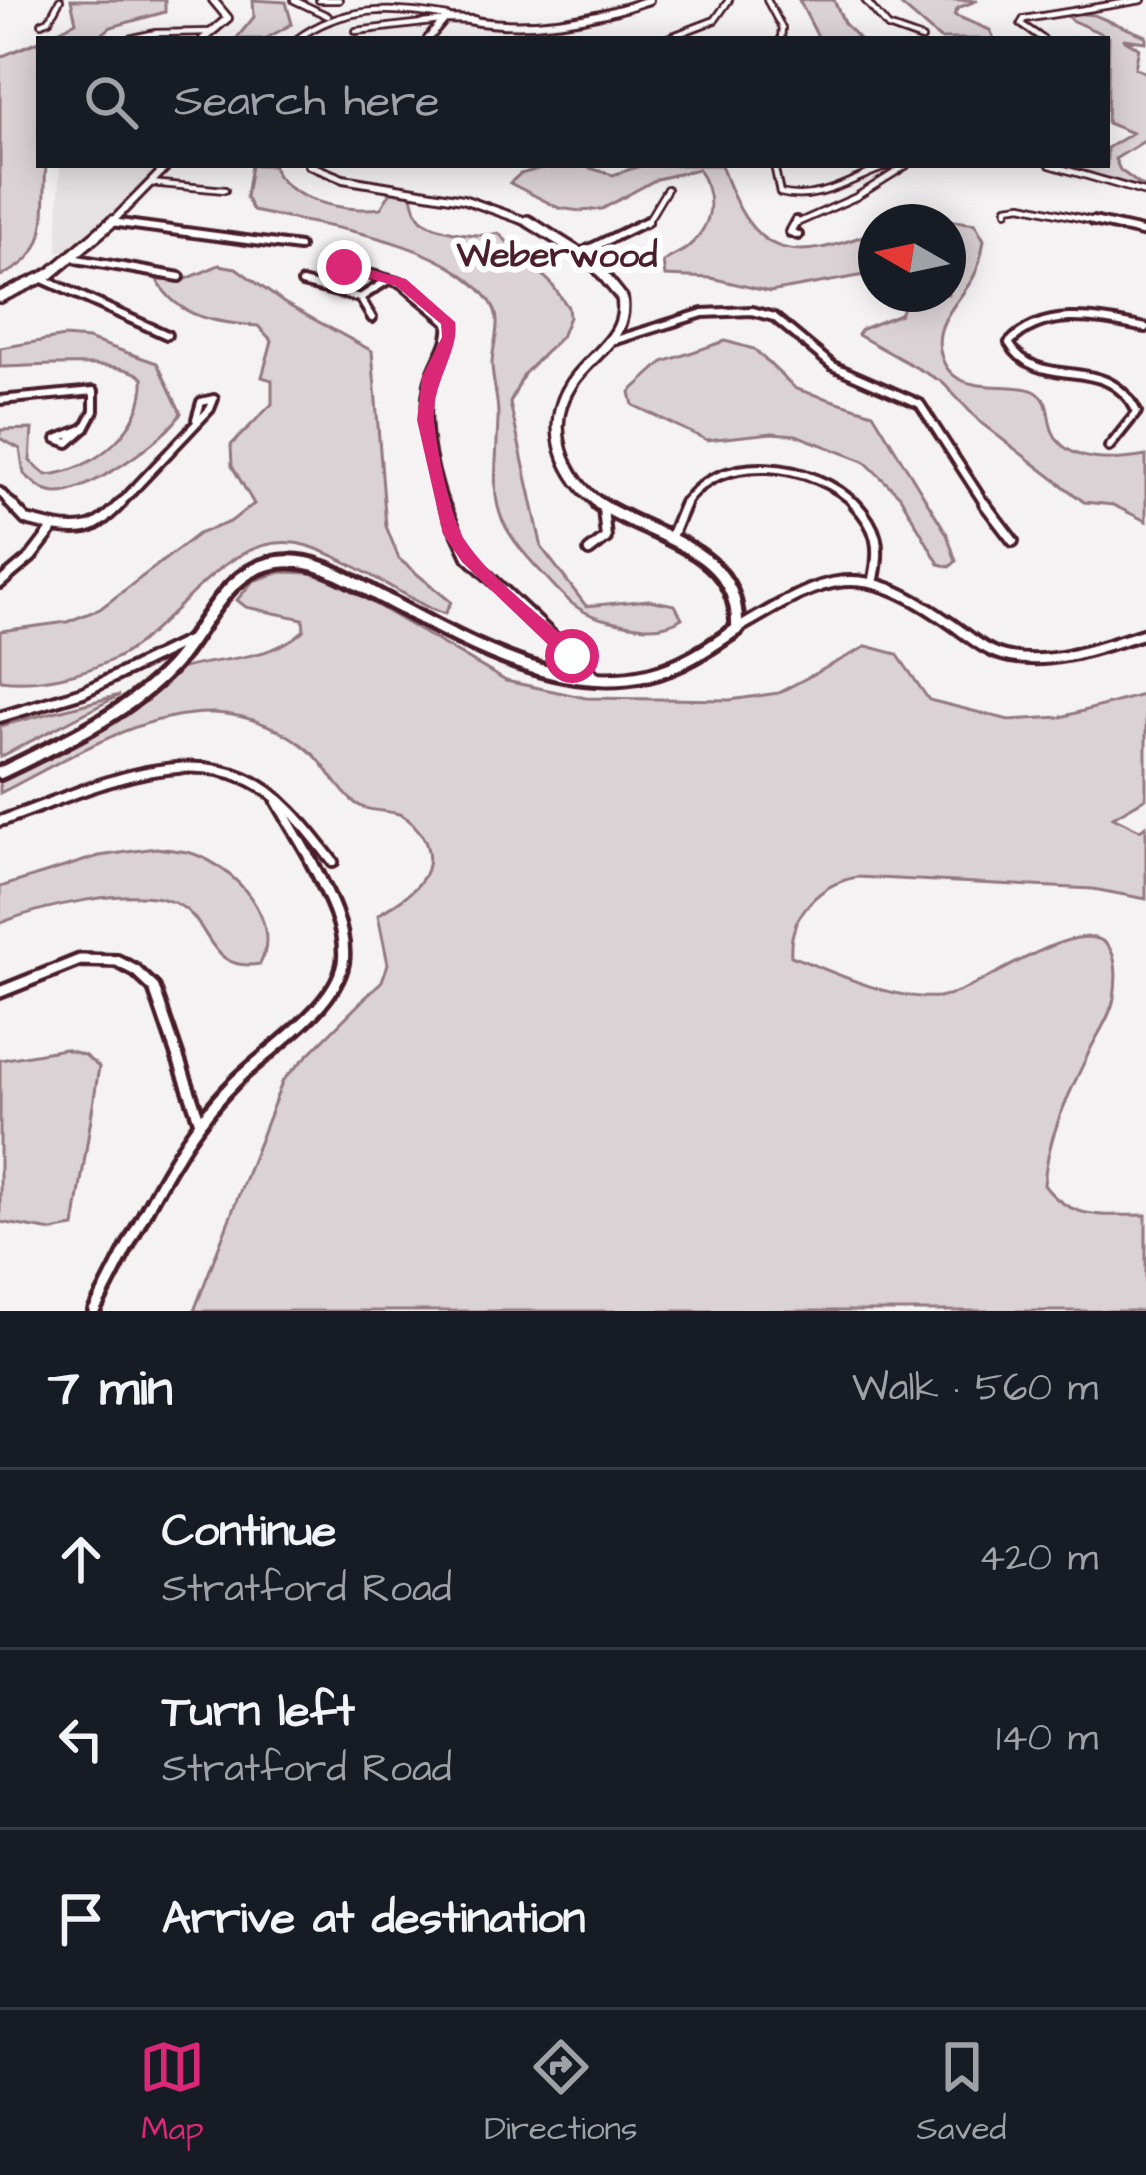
<!DOCTYPE html>
<meta charset="utf-8">
<style>
body{margin:0;font-family:"Architects Daughter",sans-serif;background:#242831;color:#f1f3f6}
.compass{position:absolute;left:858px;top:204px;width:108px;height:108px;border-radius:50%;background:#171b24;box-shadow:0 6px 30px #0003;rotate:279deg}
.stop{position:absolute;width:36px;height:36px;margin:-27px;border:9px solid #db2777;border-radius:50%;background:#fff}
.stop.end{background:#db2777;border-color:#fff;box-shadow:0 3px 12px #0008}
.list{margin:0;padding:0;list-style:none}
h2{display:flex;justify-content:space-between;align-items:center;height:156px;margin:0;padding:0 48px;font-size:51px}
h2 small{font-size:39px;font-weight:400;color:#9ea1a6}
.list li{display:grid;grid-template-columns:78px 1fr auto;gap:36px;align-items:center;box-sizing:border-box;height:180px;padding:0 48px;border-top:3px solid #363941}
.list b{display:block;font-size:45px;white-space:nowrap}
.list p{margin:0;font-size:39px;white-space:nowrap;color:#9ea1a6}
.list em{font-size:39px;font-style:normal;color:#9ea1a6}
.icon{flex:none;width:66px;height:66px;fill:none;stroke:currentColor;stroke-width:2;stroke-linecap:round;stroke-linejoin:round}
.map{position:relative;flex:none;width:1146px;height:1311px;overflow:hidden}
.search{position:absolute;background:#171b24;box-shadow:0 6px 30px #0003;left:36px;right:36px;top:36px;height:132px;display:flex;align-items:center;gap:30px;box-sizing:border-box;padding:0 42px;border-radius:0px;color:#9ea1a6;font-size:45px}
.sheet{height:696px;background:#171b24}
nav{display:flex;justify-content:space-around;align-items:center;box-sizing:border-box;height:168px;border-top:3px solid #363941;background:#171b24;font-size:33px;color:#9ea1a6}
nav a{display:grid;justify-items:center;gap:6px}
nav .on{color:#db2777}
.map>svg:first-child{display:block}
.built{fill:#e7e2e3}
.green{fill:#dbd2d5;stroke:#927880;stroke-width:3}
.lines{fill:none;stroke-linecap:round;stroke-linejoin:round}
.minor-far3-casing{stroke:#4a1f2b;stroke-width:10}
.minor-far2-casing{stroke:#4a1f2b;stroke-width:14}
.minor-far1-casing{stroke:#4a1f2b;stroke-width:16}
.minor-casing{stroke:#4a1f2b;stroke-width:18}
.tertiary-far2-casing{stroke:#4a1f2b;stroke-width:12}
.tertiary-far1-casing{stroke:#4a1f2b;stroke-width:16}
.tertiary-casing{stroke:#4a1f2b;stroke-width:20}
.minor-far3{stroke:#fff;stroke-width:4.5}
.minor-far2{stroke:#fff;stroke-width:6}
.minor-far1{stroke:#fff;stroke-width:8}
.minor{stroke:#fff;stroke-width:9}
.tertiary-far2{stroke:#fff;stroke-width:6}
.tertiary-far1{stroke:#fff;stroke-width:9}
.tertiary{stroke:#fff;stroke-width:10}
.route{fill:#db2777}
.labels{text-anchor:middle;dominant-baseline:central;stroke-width:12;stroke-linejoin:round;paint-order:stroke}
.far-neighbourhood-label{font-size:36px;font-weight:bold;fill:#4a1f2b;stroke:#fff}
</style>
<div class="map">
<svg width="1146" height="1311" viewBox="0 0 1146 1311">
<rect width="100%" height="100%" fill="#f4f2f2"/>
<filter id="ink" filterUnits="userSpaceOnUse"><feTurbulence type="fractalNoise" baseFrequency=".00833" numOctaves="2"/><feDisplacementMap in="SourceGraphic" scale="24" xChannelSelector="R" yChannelSelector="G"/><feConvolveMatrix kernelMatrix="1 2 1 2 8 2 1 2 1" color-interpolation-filters="sRGB"/></filter>
<g filter="url(#ink)">
<!-- built -->
<polygon class="built" points="60,165 163,165 75,253 57,251"/>
<!-- green -->
<g class="green">
<polygon points="71,0 165,0 165,12 111,27 96,39 42,39 76,22"/>
<polygon points="253,0 286,2 292,24 265,39 236,39 254,17"/>
<polygon points="799,0 834,0 844,23 859,39 819,39"/>
<polygon points="895,0 978,0 958,8 954,15 990,30 994,39 940,39"/>
<polygon points="1073,13 1094,15 1146,36 1146,42 1123,39 1139,48 1135,68 1146,73 1146,140 1115,159 1120,170 1146,189 1063,165 1107,165 1107,148 1132,133 1107,123 1109,37 1071,20 1067,16"/>
<path d="M 39,41 L 39,165 L 46,165 C 42,213 54,256 0,276 L 0,57 Z"/>
<path d="M 251,165 L 273,165 C 283,201 349,213 381,208 L 392,190 L 411,192 C 414,200 414,212 421,219 C 435,231 481,239 498,233 L 550,282 L 568,307 L 569,317 L 561,337 L 524,374 L 510,403 L 542,548 L 586,606 L 649,600 L 675,605 L 682,618 C 660,633 635,626 611,621 C 579,615 566,599 545,576 C 482,511 496,499 498,418 C 499,400 492,382 492,363 C 493,341 504,320 490,301 C 443,238 323,227 253,211 L 246,197 Z"/>
<path d="M 553,165 L 580,165 L 613,175 L 643,165 L 721,165 C 753,257 787,266 876,231 L 876,273 L 770,292 L 711,278 L 665,276 L 663,262 C 671,256 681,253 688,247 C 714,224 716,197 698,169 L 657,179 L 602,209 L 580,211 L 559,208 L 510,183 L 520,174 Z"/>
<path d="M 932,218 L 975,224 L 984,240 C 982,252 980,265 974,276 C 962,299 934,321 940,350 C 949,401 1008,379 1034,391 C 1052,400 1046,417 1053,432 C 1067,465 1118,461 1146,456 L 1146,521 L 1113,505 L 1084,502 L 981,423 L 942,382 L 858,335 L 862,329 L 900,314 L 909,294 L 948,294 L 948,222 L 910,222 Z"/>
<path d="M 219,265 L 236,268 L 284,303 L 372,351 L 386,526 L 399,559 L 451,602 L 445,614 L 431,609 C 397,592 343,556 308,546 C 227,522 176,629 116,658 C 82,675 36,685 0,680 L 0,631 L 67,622 L 100,609 L 198,534 L 230,522 L 254,504 L 232,466 L 231,445 L 272,404 L 272,380 L 262,377 L 272,341 L 258,326 C 218,323 178,319 157,280 L 182,281 Z"/>
<path d="M 64,337 L 88,339 L 157,363 L 181,413 C 169,438 84,496 55,493 C 42,492 34,482 24,474 L 20,449 L 0,438 L 0,430 L 32,429 L 30,461 L 46,475 C 94,472 146,427 143,378 C 121,357 32,367 0,367 L 0,348 Z"/>
<polygon points="725,341 754,349 796,389 873,413 947,534 956,561 950,567 939,564 900,496 864,461 796,435 772,433 707,440 633,405 630,392 663,362"/>
<path d="M 281,572 L 310,573 L 337,582 L 506,681 L 586,698 L 730,700 L 778,693 L 867,646 L 897,654 L 929,700 L 1009,720 L 1061,717 L 1146,694 L 1146,798 L 1113,817 L 1140,830 L 1146,826 L 1146,899 L 1093,889 L 857,877 C 819,884 788,916 791,956 C 837,973 890,1001 940,997 C 987,993 1134,864 1114,998 C 1111,1015 1099,1032 1091,1048 C 1070,1092 1047,1135 1044,1185 C 1071,1221 1104,1215 1146,1215 L 1146,1311 L 194,1311 L 283,1080 L 382,981 L 388,964 L 378,915 C 405,897 442,878 424,839 C 419,829 409,818 399,814 C 384,809 369,813 355,803 C 338,790 328,768 313,754 C 287,730 248,714 213,713 C 137,712 66,760 0,793 L 0,782 L 173,671 C 217,656 268,663 304,630 L 303,619 L 246,607 L 237,600 L 253,581 Z"/>
<polygon points="120,695 0,757 0,726"/>
<path d="M 156,848 C 168,850 182,850 194,854 C 235,868 283,921 260,964 C 205,973 213,920 175,903 C 134,884 41,907 0,923 L 0,887 L 99,856 Z"/>
<polygon points="64,1049 84,1055 99,1067 74,1227 52,1231 0,1222 0,1060"/>
</g>
<g class="lines">
<defs>
<g id="minor-far3">
<polyline points="294,0 328,16"/>
<polyline points="319,0 339,0"/>
<polyline points="767,0 782,28 781,39"/>
<polyline points="865,0 888,27 922,39"/>
<polyline points="42,23 49,20 60,0"/>
<polyline points="356,31 440,21"/>
<polyline points="129,39 156,33 212,32"/>
<path d="M 297,39 C 343,5 394,7 448,17"/>
<polyline points="665,39 715,20 729,0"/>
<polyline points="1043,39 1021,24 1024,19 1142,0"/>
<path d="M 774,165 L 780,193 C 821,203 853,177 891,165"/>
<polyline points="1050,165 1146,193"/>
<polyline points="150,183 225,190"/>
<polyline points="1007,211 1007,207 1022,205 1107,224"/>
<polyline points="111,222 127,224"/>
<polyline points="646,224 667,189"/>
<polyline points="795,224 856,197 907,165"/>
</g>
<g id="minor-far2">
<polyline points="796,221 790,232 798,235"/>
<polyline points="1093,221 1146,233"/>
<polyline points="111,222 299,247"/>
<polyline points="581,253 647,221"/>
<polyline points="77,259 180,277"/>
<path d="M 344,267 L 401,283 L 448,322 C 451,346 434,361 429,384 C 421,424 431,468 444,506"/>
<polyline points="45,280 167,335"/>
<polyline points="302,283 360,298"/>
<polyline points="360,298 388,280"/>
<polyline points="360,298 372,318"/>
<polyline points="616,340 703,313 752,311 774,317 833,366 920,404 986,506"/>
<polyline points="0,400 94,391 94,411 85,428"/>
<polygon points="85,428 68,443 57,439"/>
<path d="M 1109,447 L 1137,412 C 1105,349 1040,395 1009,343 C 1045,305 1100,319 1146,328"/>
<polyline points="0,492 13,506"/>
<polyline points="118,506 210,409 214,399 201,402 196,419"/>
<path d="M 683,506 C 718,449 816,462 857,506"/>
</g>
<g id="minor-far1">
<polyline points="443,503 468,557 598,679"/>
<path d="M 854,503 C 878,528 881,546 874,579"/>
<polyline points="984,503 1013,541"/>
<path d="M 54,527 C 87,533 98,527 121,503"/>
<polyline points="670,539 685,503"/>
<polyline points="589,551 606,538 603,508"/>
<polyline points="0,583 31,557 54,527 26,520 10,503"/>
<path d="M 737,629 C 826,577 855,557 947,621 C 967,634 985,653 1010,657 C 1056,666 1103,646 1146,633"/>
<polyline points="0,717 83,692 188,641"/>
<polyline points="277,802 312,862"/>
<path d="M 0,821 C 72,797 170,745 245,778 C 282,794 309,831 333,862"/>
</g>
<g id="minor">
<polyline points="0,992 80,960 117,961 136,971 154,988 200,1122"/>
<path d="M 94,1311 C 136,1234 170,1148 233,1084 C 264,1052 335,1009 343,963 C 348,929 325,888 310,859"/>
</g>
<g id="tertiary-far2">
<path d="M 468,20 C 527,31 593,20 649,0"/>
<polyline points="203,39 228,18 213,0"/>
<polyline points="428,39 445,19 474,20"/>
<polyline points="309,165 343,179 463,199 534,224"/>
<polyline points="110,224 168,165"/>
</g>
<g id="tertiary-far1">
<path d="M 528,221 L 592,261 L 622,298 C 629,338 591,354 572,383 C 543,426 563,479 603,506"/>
<polyline points="0,297 50,274 113,221"/>
</g>
<path id="tertiary" d="M 0,773 C 59,744 125,716 171,667 C 205,631 223,569 279,562 C 316,557 349,580 381,597 C 460,639 555,696 648,675 C 682,667 709,648 737,629 C 741,548 654,539 598,503"/>
</defs>
<!-- minor-far3 casing -->
<use href="#minor-far3" class="minor-far3-casing"/>
<!-- minor-far2 casing -->
<use href="#minor-far2" class="minor-far2-casing"/>
<!-- minor-far1 casing -->
<use href="#minor-far1" class="minor-far1-casing"/>
<!-- minor casing -->
<use href="#minor" class="minor-casing"/>
<!-- tertiary-far2 casing -->
<use href="#tertiary-far2" class="tertiary-far2-casing"/>
<!-- tertiary-far1 casing -->
<use href="#tertiary-far1" class="tertiary-far1-casing"/>
<!-- tertiary casing -->
<use href="#tertiary" class="tertiary-casing"/>
<!-- minor-far3 -->
<use href="#minor-far3" class="minor-far3"/>
<!-- minor-far2 -->
<use href="#minor-far2" class="minor-far2"/>
<!-- minor-far1 -->
<use href="#minor-far1" class="minor-far1"/>
<!-- minor -->
<use href="#minor" class="minor"/>
<!-- tertiary-far2 -->
<use href="#tertiary-far2" class="tertiary-far2"/>
<!-- tertiary-far1 -->
<use href="#tertiary-far1" class="tertiary-far1"/>
<!-- tertiary -->
<use href="#tertiary" class="tertiary"/>
</g>
</g>
<!-- route -->
<path class="route" d="M 344,263 L 406,279 L 455,322 C 460,351 431,383 434,421 C 436,446 451,519 464,539 C 492,581 542,616 579,650 L 579,661 L 565,661 L 462,562 L 443,534 L 417,420 L 422,377 L 442,337 L 441,324 L 396,286 L 339,270 Z"/>
<g class="labels">
<!-- far-neighbourhood labels -->
<g class="far-neighbourhood-label">
<text x="557" y="255">Weberwood</text>
</g>
</g>
</svg>
<svg class="compass" viewBox="-18 -18 36 36"><path d="M0-13l5 13h-10z" fill="#e53935"/><path d="M0 13l5-13h-10z" fill="#9ea1a6"/></svg>
<div class="stop" style="left:572px;top:656px"></div>
<div class="stop end" style="left:344px;top:267px"></div>
<div class="search"><svg class="icon" aria-label="search" viewBox="0 0 24 24"><circle cx="10" cy="10" r="6"/><path d="M15 15l6 6"/></svg>Search here</div>
</div>
<section class="sheet">
<h2>7 min<small>Walk · 560 m</small></h2>
<ul class="list">
<li><svg class="icon" aria-label="ahead" viewBox="0 0 24 24"><path d="M12 20V5M6 11l6-6 6 6"/></svg><div><b>Continue</b><p>Stratford Road</p></div><em>420 m</em></li>
<li><svg class="icon" aria-label="left" viewBox="0 0 24 24"><path d="M17 20v-9H6M10 6l-5 5 5 5"/></svg><div><b>Turn left</b><p>Stratford Road</p></div><em>140 m</em></li>
<li><svg class="icon" aria-label="arrive" viewBox="0 0 24 24"><path d="M6 21V4h12l-3 4 3 4H6"/></svg><div><b>Arrive at destination</b></div></li>
</ul>
</section>
<nav>
<a class="on"><svg class="icon" aria-label="map" viewBox="0 0 24 24"><path d="M3 6l6-2 6 2 6-2v14l-6 2-6-2-6 2zM9 4v14M15 6v14"/></svg>Map</a>
<a><svg class="icon" aria-label="directions" viewBox="0 0 24 24"><path d="M12 3l9 9-9 9-9-9zM9 14v-3h6M13 9l2 2-2 2"/></svg>Directions</a>
<a><svg class="icon" aria-label="saved" viewBox="0 0 24 24"><path d="M7 4h10v16l-5-4-5 4z"/></svg>Saved</a>
</nav>
